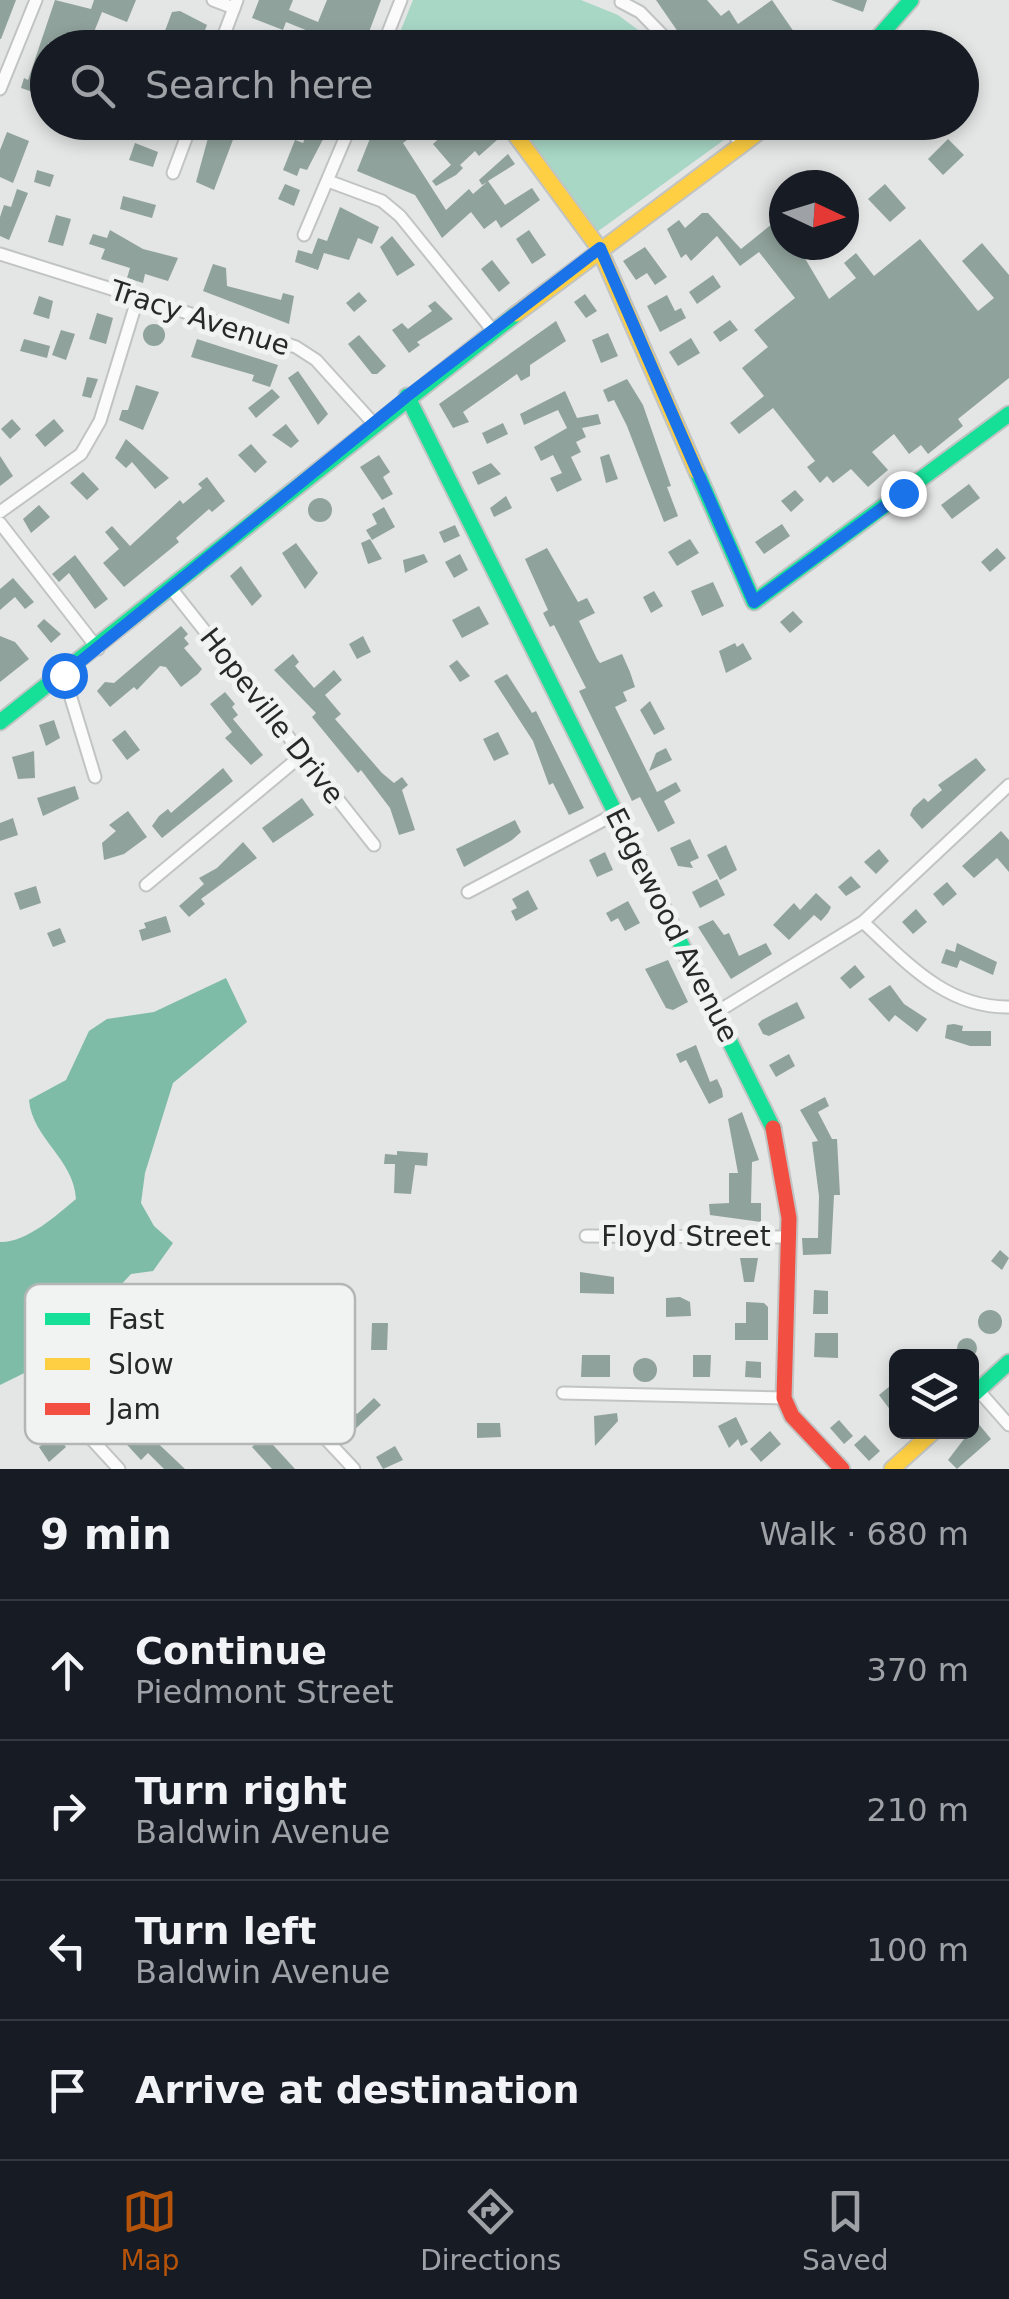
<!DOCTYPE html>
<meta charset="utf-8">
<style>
body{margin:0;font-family:"DejaVu Sans",sans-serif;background:#20242c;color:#f1f3f6}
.controls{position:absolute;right:30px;bottom:30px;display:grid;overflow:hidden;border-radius:15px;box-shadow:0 5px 15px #0003}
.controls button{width:90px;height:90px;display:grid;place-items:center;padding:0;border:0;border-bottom:2px solid #363941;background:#171b24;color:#f1f3f6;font:50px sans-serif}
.compass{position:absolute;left:769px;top:170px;width:90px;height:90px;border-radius:50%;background:#171b24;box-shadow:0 5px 15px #0003;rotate:94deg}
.stop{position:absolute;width:30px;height:30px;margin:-22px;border:8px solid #1a73e8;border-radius:50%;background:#fff}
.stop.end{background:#1a73e8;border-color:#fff;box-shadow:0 2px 10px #0008}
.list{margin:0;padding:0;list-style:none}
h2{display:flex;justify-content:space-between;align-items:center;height:130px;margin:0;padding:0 40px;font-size:42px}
h2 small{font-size:32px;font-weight:400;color:#9ea1a6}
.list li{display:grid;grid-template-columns:65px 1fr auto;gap:30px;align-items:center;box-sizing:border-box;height:140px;padding:0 40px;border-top:2px solid #363941}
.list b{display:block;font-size:38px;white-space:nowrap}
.list p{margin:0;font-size:32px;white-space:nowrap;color:#9ea1a6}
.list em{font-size:32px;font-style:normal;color:#9ea1a6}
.icon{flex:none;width:55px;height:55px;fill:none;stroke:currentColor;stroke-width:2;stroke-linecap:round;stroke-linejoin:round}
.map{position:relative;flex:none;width:1009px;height:1469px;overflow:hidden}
.search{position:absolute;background:#171b24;box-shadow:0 5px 15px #0003;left:30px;right:30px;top:30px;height:110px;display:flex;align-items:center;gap:25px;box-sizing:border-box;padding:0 35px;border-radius:55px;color:#9ea1a6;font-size:38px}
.sheet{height:690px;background:#171b24}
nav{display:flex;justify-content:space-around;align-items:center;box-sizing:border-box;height:140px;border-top:2px solid #363941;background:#171b24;font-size:28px;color:#9ea1a6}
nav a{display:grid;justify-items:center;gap:5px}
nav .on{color:#b45309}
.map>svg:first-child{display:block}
.green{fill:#a8d7c6}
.water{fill:#7fbca7}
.building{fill:#90a29c}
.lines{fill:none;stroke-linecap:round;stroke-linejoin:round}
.street-casing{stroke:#c2c3c3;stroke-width:15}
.fast-casing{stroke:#c2c3c3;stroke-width:19}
.slow-casing{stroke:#c2c3c3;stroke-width:19}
.jam-casing{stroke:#c2c3c3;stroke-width:19}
.street{stroke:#fbfbfb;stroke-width:11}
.fast{stroke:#16e098;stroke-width:15}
.slow{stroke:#ffcf43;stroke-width:15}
.jam{stroke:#f24e42;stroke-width:15}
.route{stroke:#1a73e8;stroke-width:12}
.labels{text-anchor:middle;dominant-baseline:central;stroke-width:10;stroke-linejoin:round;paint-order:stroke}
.street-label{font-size:28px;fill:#272928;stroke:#f0f3f2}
.key{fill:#f0f3f2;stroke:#b4b6b5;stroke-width:2.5}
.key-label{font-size:28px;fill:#272928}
</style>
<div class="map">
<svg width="1009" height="1469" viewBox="0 0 1009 1469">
<rect width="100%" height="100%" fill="#e4e5e5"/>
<!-- green -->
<g class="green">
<polygon points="413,0 581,0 618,15 661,47 394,47"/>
<polygon points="516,123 717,123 728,137 597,232"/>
</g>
<!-- water -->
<path class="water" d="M 226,978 L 247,1022 L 173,1083 L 145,1173 L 141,1203 L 154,1226 L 173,1243 L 153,1271 L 131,1274 L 118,1288 L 120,1305 L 132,1326 L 114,1347 L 67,1352 L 0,1385 L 0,1242 C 26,1243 57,1215 76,1199 C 74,1159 32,1138 29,1100 L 66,1080 L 89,1031 L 107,1019 L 154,1012 Z"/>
<!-- building -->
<g class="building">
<polygon points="0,0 16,0 1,39 0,39"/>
<polygon points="55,0 91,9 94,0 136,0 127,22 102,12 94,32 106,37 102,48 59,48 48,43 48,97 21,88 24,78 28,80"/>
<polygon points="259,0 293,0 289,10 318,22 327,0 381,0 363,48 340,48 325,41 324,45 310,40 313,33 286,22 283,30 252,18"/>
<polygon points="656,0 707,0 721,16 729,10 738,24 772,0 794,32 772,48 704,48 695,35 685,42"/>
<polygon points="831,0 867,0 863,12"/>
<polygon points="180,11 207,25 198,48 162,39 172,12"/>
<polygon points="238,35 273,44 272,48 234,48"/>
<polygon points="220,122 247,125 242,140 234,137 214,190 196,182 208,138 213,140"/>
<polygon points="312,122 332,122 307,170 300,168 297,176 283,170 295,140 303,143"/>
<polygon points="363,122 400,122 395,136 407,140 403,143 446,210 469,189 473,194 487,182 482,185 479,180 508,154 515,164 488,181 505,205 532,188 540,200 501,228 496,220 484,229 471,212 442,238 415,195 357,171 371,136 360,131"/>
<polygon points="457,122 481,122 497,140 479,156 475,151 460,165 463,168 456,175 436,186 432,181 451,165 433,144"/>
<polygon points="7,132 29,141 13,183 0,177 0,150"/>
<polygon points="948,139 964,155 943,175 928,159"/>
<polygon points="135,143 158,152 153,167 129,160"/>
<polygon points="37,170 54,175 50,187 34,182"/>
<polygon points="285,184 300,190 294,206 278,199"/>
<polygon points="885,184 906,208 890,222 868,199"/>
<polygon points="17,189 28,193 9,240 0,236 0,217 4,205 11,207"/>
<polygon points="123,196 156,205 152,218 120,209"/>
<polygon points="340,207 379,227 372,244 358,238 349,260 324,253 318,270 295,262 298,250 312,254 318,238 327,241"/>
<polygon points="702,213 708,213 741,249 777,220 784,229 784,245 797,245 829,299 856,278 844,263 856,253 874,276 920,239 978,311 994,298 962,261 982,243 1009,275 1009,378 958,419 963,426 928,454 921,445 909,454 894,434 872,452 888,470 868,487 851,469 833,483 827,476 820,483 807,467 815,461 773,408 739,434 730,423 764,396 742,368 768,347 754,330 795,298 759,252 740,266 717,236 691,261 686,254 681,258 667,229 679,220 685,228"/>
<polygon points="56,215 71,219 63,246 48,242"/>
<polygon points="110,230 143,249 178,258 168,281 145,274 143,283 127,278 130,268 101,259 105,249 89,244 93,234 107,238"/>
<polygon points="529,230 546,255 532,264 516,239"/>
<polygon points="392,236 415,265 397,276 380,247"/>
<polygon points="645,247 667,277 655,285 647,273 636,280 623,261"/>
<polygon points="492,260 510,283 499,292 481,269"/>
<polygon points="213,264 226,268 227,286 281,300 283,293 294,296 289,324 203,291"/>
<polygon points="713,275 721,287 697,304 689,292"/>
<polygon points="359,292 367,301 354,312 346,303"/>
<polygon points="585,294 597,311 586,318 574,302"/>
<polygon points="667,295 675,311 681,308 686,318 660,332 647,306"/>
<polygon points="39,296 53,301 49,319 33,314"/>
<polygon points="435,301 453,319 417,342 420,345 409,353 392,330 402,323 408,329 432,311 428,306"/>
<polygon points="97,313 113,318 106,344 89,339"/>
<polygon points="730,320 738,330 720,342 713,332"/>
<polygon points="556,321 566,341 530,365 530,376 521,381 517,374 463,412 469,422 453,428 439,404"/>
<circle cx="154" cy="335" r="11"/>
<polygon points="61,330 75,334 66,360 52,355"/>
<polygon points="608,333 618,356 601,363 592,340"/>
<polygon points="359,335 386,366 377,374 372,374 348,344"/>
<polygon points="691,338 700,353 678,366 669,352"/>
<polygon points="24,339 50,346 47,358 20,351"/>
<polygon points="197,339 278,365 270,387 252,381 254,375 191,357"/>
<polygon points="298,371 328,414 318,425 288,378"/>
<polygon points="87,377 98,379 91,398 82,396"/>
<polygon points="627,379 643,405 671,486 667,487 678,516 664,522 627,426 614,400 608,402 603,390"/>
<polygon points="136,385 159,392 143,430 119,420 122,410 128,410"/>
<polygon points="272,389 280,397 256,418 248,408"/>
<polygon points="565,391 577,418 598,414 601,424 582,428 586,437 576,442 581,452 571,457 582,480 557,492 550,478 562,473 553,455 541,461 534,447 567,428 558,410 524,425 520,414"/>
<polygon points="12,419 21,429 10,439 1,429"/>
<polygon points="54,419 64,431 45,447 35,435"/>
<polygon points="503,423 508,434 487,444 482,433"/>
<polygon points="286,424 299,441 291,448 272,435"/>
<polygon points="126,439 169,478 155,489 132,462 126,468 115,458"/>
<polygon points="251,444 267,462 255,473 238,455"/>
<polygon points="609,454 618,479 606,483 600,457"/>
<polygon points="379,455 390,472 383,477 393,494 382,500 360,467"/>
<polygon points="0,456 13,476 0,486"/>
<polygon points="491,463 501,474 478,485 472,472"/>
<polygon points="83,472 99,489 87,500 70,483"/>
<polygon points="207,477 225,501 212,512 209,509 176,538 179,542 124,587 103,563 119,549 105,532 112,526 130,546 180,500 183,504 202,488 198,484"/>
<polygon points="969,484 980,498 952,519 941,505"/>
<polygon points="795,490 804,500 791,512 781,501"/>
<polygon points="506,496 512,508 494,517 490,508"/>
<circle cx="320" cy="510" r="12"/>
<polygon points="39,505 50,517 31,533 23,519"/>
<polygon points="384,507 395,527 372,540 366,530 377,524 372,514"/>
<polygon points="782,524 790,536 764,554 755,542"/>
<polygon points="455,525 460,536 444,543 439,532"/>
<polygon points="370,539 382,559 368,564 361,543"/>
<polygon points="690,539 699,553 677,566 668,552"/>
<polygon points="296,543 318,573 305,589 282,553"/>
<polygon points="547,548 578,602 587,598 595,613 579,621 597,659 600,663 622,654 630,672 635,687 623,692 627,701 615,707 657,792 676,782 681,791 664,801 675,823 658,832 640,797 632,801 579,691 586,688 554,625 550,627 543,613 548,610 525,559"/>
<polygon points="997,548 1006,558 990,572 981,562"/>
<polygon points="424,554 428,562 405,573 403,560"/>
<polygon points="460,554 468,570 454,578 445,562"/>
<polygon points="75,555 108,599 95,609 69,573 59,582 52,574"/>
<polygon points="241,566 262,596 252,606 230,576"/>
<polygon points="13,578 34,602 25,609 15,597 0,610 0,589"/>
<polygon points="713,582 724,606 702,616 691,591"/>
<polygon points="654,591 663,606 651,613 643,597"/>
<polygon points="479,606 489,624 462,638 452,620"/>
<polygon points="793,611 803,622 790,633 780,622"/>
<polygon points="44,619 61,634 51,643 37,626"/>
<polygon points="181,626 188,634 184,638 189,644 184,648 202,669 198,674 181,687 166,667 160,666 137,690 134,687 110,707 97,691 105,682 114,683"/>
<polygon points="0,636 15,642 29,659 0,682"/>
<polygon points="363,636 371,652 357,659 349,644"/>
<polygon points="735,643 737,647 743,643 752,659 726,673 719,651"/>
<polygon points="293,654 299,662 295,666 314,688 334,670 342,680 325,695 341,714 335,719 382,773 394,783 402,777 408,785 402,790 415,830 399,835 390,808 361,770 358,773 312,717 316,713 274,670"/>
<polygon points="457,660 470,676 460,682 449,666"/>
<polygon points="507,674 532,713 536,711 584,808 569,815 553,783 549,785 533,741 494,681"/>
<polygon points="225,692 235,704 232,707 238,715 233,719 263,755 251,765 225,738 232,732 210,704"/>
<polygon points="650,701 665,729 654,735 640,710"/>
<polygon points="54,720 60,738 46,746 39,725"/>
<polygon points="125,730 140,750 127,760 112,740"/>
<polygon points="498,732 509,754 494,761 483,739"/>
<polygon points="666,748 672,760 649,771 656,753"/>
<polygon points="34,751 35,778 18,779 12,757"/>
<polygon points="976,758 986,770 922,829 910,815 913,808 924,798 928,802 942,790 938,785"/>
<polygon points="223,768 233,781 162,838 152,826 159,816 168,809 171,813"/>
<polygon points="75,786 79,799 43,816 37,798"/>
<polygon points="302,798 314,815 273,843 262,828"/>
<polygon points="128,811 147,837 124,854 104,860 102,843 116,831 109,825"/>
<polygon points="13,818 18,835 0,841 0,823"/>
<polygon points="515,820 521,832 512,840 464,867 456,849"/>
<polygon points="1001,831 1009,840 1009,872 997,858 974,878 962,866"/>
<polygon points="690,839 699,858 690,862 693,868 678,866 670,848"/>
<polygon points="243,842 257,858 201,899 205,904 189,917 179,906 204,884 199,878 217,868"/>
<polygon points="726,845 737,870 720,880 707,855"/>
<polygon points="879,849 889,861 876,874 864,862"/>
<polygon points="605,852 613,870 597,877 589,860"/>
<polygon points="851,876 861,887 846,896 838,887"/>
<polygon points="717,879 725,895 700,908 692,892"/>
<polygon points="947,882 957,894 943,906 933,894"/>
<polygon points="36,886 41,903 20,910 14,893"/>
<polygon points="528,890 538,909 516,921 511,911 517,908 512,899"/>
<polygon points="816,893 831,907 828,913 821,921 814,915 789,940 773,925 794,903 800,910"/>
<polygon points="628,901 640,923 625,931 618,918 611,922 606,913"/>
<polygon points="916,909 927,922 913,934 902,922"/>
<polygon points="166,916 171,932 142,941 139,930 146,928 144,923"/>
<polygon points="713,920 724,935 729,933 739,956 766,943 772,954 731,979 698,927"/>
<polygon points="60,928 66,942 53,947 47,933"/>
<polygon points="957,943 997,962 993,975 960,960 957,968 941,963 946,949 955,952"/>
<polygon points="668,960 688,1002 673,1010 666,1008 645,969"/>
<polygon points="855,965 865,977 850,989 840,978"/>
<polygon points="890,985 904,1004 927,1019 917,1032 895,1015 889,1022 868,999"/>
<polygon points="797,1002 805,1018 769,1036 763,1034 758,1024 762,1020"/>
<polygon points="954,1024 963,1026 962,1031 991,1031 991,1046 970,1046 945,1038 947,1025"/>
<polygon points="696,1045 710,1082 717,1079 722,1090 723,1097 709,1104 686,1060 680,1063 676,1054"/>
<polygon points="789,1054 795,1066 776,1077 769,1065"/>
<polygon points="825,1097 829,1106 818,1112 832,1139 837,1139 840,1195 834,1195 831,1254 803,1255 802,1238 818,1238 819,1196 812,1142 818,1141 800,1110"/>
<polygon points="742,1112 759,1160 752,1162 751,1203 761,1203 761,1222 710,1215 709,1204 729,1203 729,1173 738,1173 728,1119"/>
<polygon points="397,1151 428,1153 427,1166 415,1165 411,1194 394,1193 395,1164 384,1164 385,1154 397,1155"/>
<polygon points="1000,1250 1009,1258 1002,1270 991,1261"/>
<polygon points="740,1258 758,1258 754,1282 744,1282"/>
<polygon points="580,1272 614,1277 614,1294 580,1293"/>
<polygon points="814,1290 828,1291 828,1314 813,1314"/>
<polygon points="680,1297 690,1302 691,1316 666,1317 666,1298"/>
<polygon points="746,1302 764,1303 768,1307 768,1340 735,1340 735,1323 746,1323"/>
<circle cx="990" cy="1322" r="12"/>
<polygon points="372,1323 388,1323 387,1350 371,1350"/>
<polygon points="815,1333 838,1333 838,1358 814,1357"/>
<circle cx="967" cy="1348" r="10"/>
<polygon points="289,1338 357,1414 374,1398 381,1405 353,1431 343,1424 277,1348"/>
<polygon points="582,1355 610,1355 610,1377 581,1377"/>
<polygon points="693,1355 711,1355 710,1377 693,1377"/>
<circle cx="645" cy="1370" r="12"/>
<polygon points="746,1361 761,1362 761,1378 745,1377"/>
<polygon points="100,1385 111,1397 106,1402 119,1415 124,1411 185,1469 164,1469 148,1453 141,1460 85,1399"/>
<polygon points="890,1386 896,1394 896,1406 891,1411 879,1395"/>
<polygon points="617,1413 618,1421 595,1446 594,1416"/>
<polygon points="736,1417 748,1442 741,1446 738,1439 729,1448 718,1426"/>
<polygon points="839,1420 853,1436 844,1444 830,1428"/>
<polygon points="977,1422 991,1439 957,1469 948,1460"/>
<polygon points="477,1423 500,1423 501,1437 477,1438"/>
<polygon points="770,1431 781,1444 761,1462 750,1449"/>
<polygon points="55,1434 66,1447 49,1462 39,1447"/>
<polygon points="264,1435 295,1469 272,1469 252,1447"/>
<polygon points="865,1435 880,1451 869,1461 854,1445"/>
<polygon points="395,1446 403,1460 383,1469 376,1457"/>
</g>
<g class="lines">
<defs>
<g id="street">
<polyline points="213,0 234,8"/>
<polyline points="621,2 640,12 675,48"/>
<polyline points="219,48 237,0"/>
<polyline points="382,48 401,0"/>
<polyline points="0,89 36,0"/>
<polyline points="726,122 741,145"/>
<polyline points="173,173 192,122"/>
<polyline points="328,181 382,201 400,216 494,332"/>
<polyline points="304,235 352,122"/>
<polyline points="0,254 296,347 316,360 374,424"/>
<polyline points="0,512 81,454 100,421 138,297"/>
<polyline points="0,523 98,649"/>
<polyline points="170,587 374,845"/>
<polyline points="64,675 95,777"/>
<polyline points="146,885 302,755"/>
<polyline points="468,892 615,814"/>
<path d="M 863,922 C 906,962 946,1008 1009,1007"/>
<polyline points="717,1012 863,922 1009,785"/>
<polyline points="586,1236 787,1237"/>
<polyline points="235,1342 354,1469"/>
<polyline points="978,1390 1009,1425"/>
<polyline points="563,1393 784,1398"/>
<polyline points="73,1419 119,1469"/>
</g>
<g id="fast">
<polyline points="869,48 911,0"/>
<polyline points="407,396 773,1128"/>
<polyline points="697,472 754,602 1009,414"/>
<polyline points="0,722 516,314"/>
<polyline points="972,1396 1009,1362"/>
</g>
<g id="slow">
<polyline points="506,122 599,248 697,472"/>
<polyline points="516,314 772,122"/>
<polyline points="892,1469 933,1432"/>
</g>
<polyline id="jam" points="773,1128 789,1218 784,1398 792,1416 842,1469"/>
</defs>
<!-- street casing -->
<use href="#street" class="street-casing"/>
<!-- fast casing -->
<use href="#fast" class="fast-casing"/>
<!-- slow casing -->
<use href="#slow" class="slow-casing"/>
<!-- jam casing -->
<use href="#jam" class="jam-casing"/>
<!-- street -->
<use href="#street" class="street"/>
<!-- fast -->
<use href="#fast" class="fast"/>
<!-- slow -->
<use href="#slow" class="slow"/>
<!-- jam -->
<use href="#jam" class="jam"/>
</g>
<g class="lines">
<!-- route -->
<polyline class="route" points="64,675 407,396 600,248 754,602 903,493"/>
</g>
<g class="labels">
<!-- street labels -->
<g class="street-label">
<text transform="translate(200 318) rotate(18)">Tracy Avenue</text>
<text transform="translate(272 716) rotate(52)">Hopeville Drive</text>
<text transform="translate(672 925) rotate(63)">Edgewood Avenue</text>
<text x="686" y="1236">Floyd Street</text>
</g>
</g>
<!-- legend -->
<rect x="25" y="1284" width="330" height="160" rx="15" class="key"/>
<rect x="45" y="1313" width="45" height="12" fill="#16e098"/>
<rect x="45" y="1358" width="45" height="12" fill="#ffcf43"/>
<rect x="45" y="1403" width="45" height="12" fill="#f24e42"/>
<g class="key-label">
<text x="108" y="1329">Fast</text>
<text x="108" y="1374">Slow</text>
<text x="108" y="1419">Jam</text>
</g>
</svg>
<div class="controls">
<button><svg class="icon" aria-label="layers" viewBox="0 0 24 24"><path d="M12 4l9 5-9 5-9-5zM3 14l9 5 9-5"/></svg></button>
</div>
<svg class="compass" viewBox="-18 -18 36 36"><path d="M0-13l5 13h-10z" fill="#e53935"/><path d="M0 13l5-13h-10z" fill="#9ea1a6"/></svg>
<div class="stop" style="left:64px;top:675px"></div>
<div class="stop end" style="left:903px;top:493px"></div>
<div class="search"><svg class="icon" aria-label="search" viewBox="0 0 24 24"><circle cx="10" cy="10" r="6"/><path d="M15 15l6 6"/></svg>Search here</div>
</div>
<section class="sheet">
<h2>9 min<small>Walk · 680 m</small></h2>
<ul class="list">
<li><svg class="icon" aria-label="ahead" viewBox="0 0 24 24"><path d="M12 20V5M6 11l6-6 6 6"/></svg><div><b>Continue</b><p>Piedmont Street</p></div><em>370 m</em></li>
<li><svg class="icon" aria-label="right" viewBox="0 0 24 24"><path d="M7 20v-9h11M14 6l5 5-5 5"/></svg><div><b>Turn right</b><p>Baldwin Avenue</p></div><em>210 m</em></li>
<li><svg class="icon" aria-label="left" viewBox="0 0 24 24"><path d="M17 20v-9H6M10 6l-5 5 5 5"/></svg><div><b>Turn left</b><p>Baldwin Avenue</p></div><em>100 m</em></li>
<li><svg class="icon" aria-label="arrive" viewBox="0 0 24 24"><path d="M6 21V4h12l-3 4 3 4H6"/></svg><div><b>Arrive at destination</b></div></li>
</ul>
</section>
<nav>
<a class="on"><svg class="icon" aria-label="map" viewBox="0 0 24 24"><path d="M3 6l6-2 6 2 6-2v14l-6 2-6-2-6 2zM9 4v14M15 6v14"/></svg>Map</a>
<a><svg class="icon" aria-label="directions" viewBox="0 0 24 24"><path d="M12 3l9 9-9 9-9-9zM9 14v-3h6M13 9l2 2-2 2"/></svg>Directions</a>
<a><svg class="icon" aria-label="saved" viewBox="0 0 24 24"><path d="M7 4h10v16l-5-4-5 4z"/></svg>Saved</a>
</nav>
